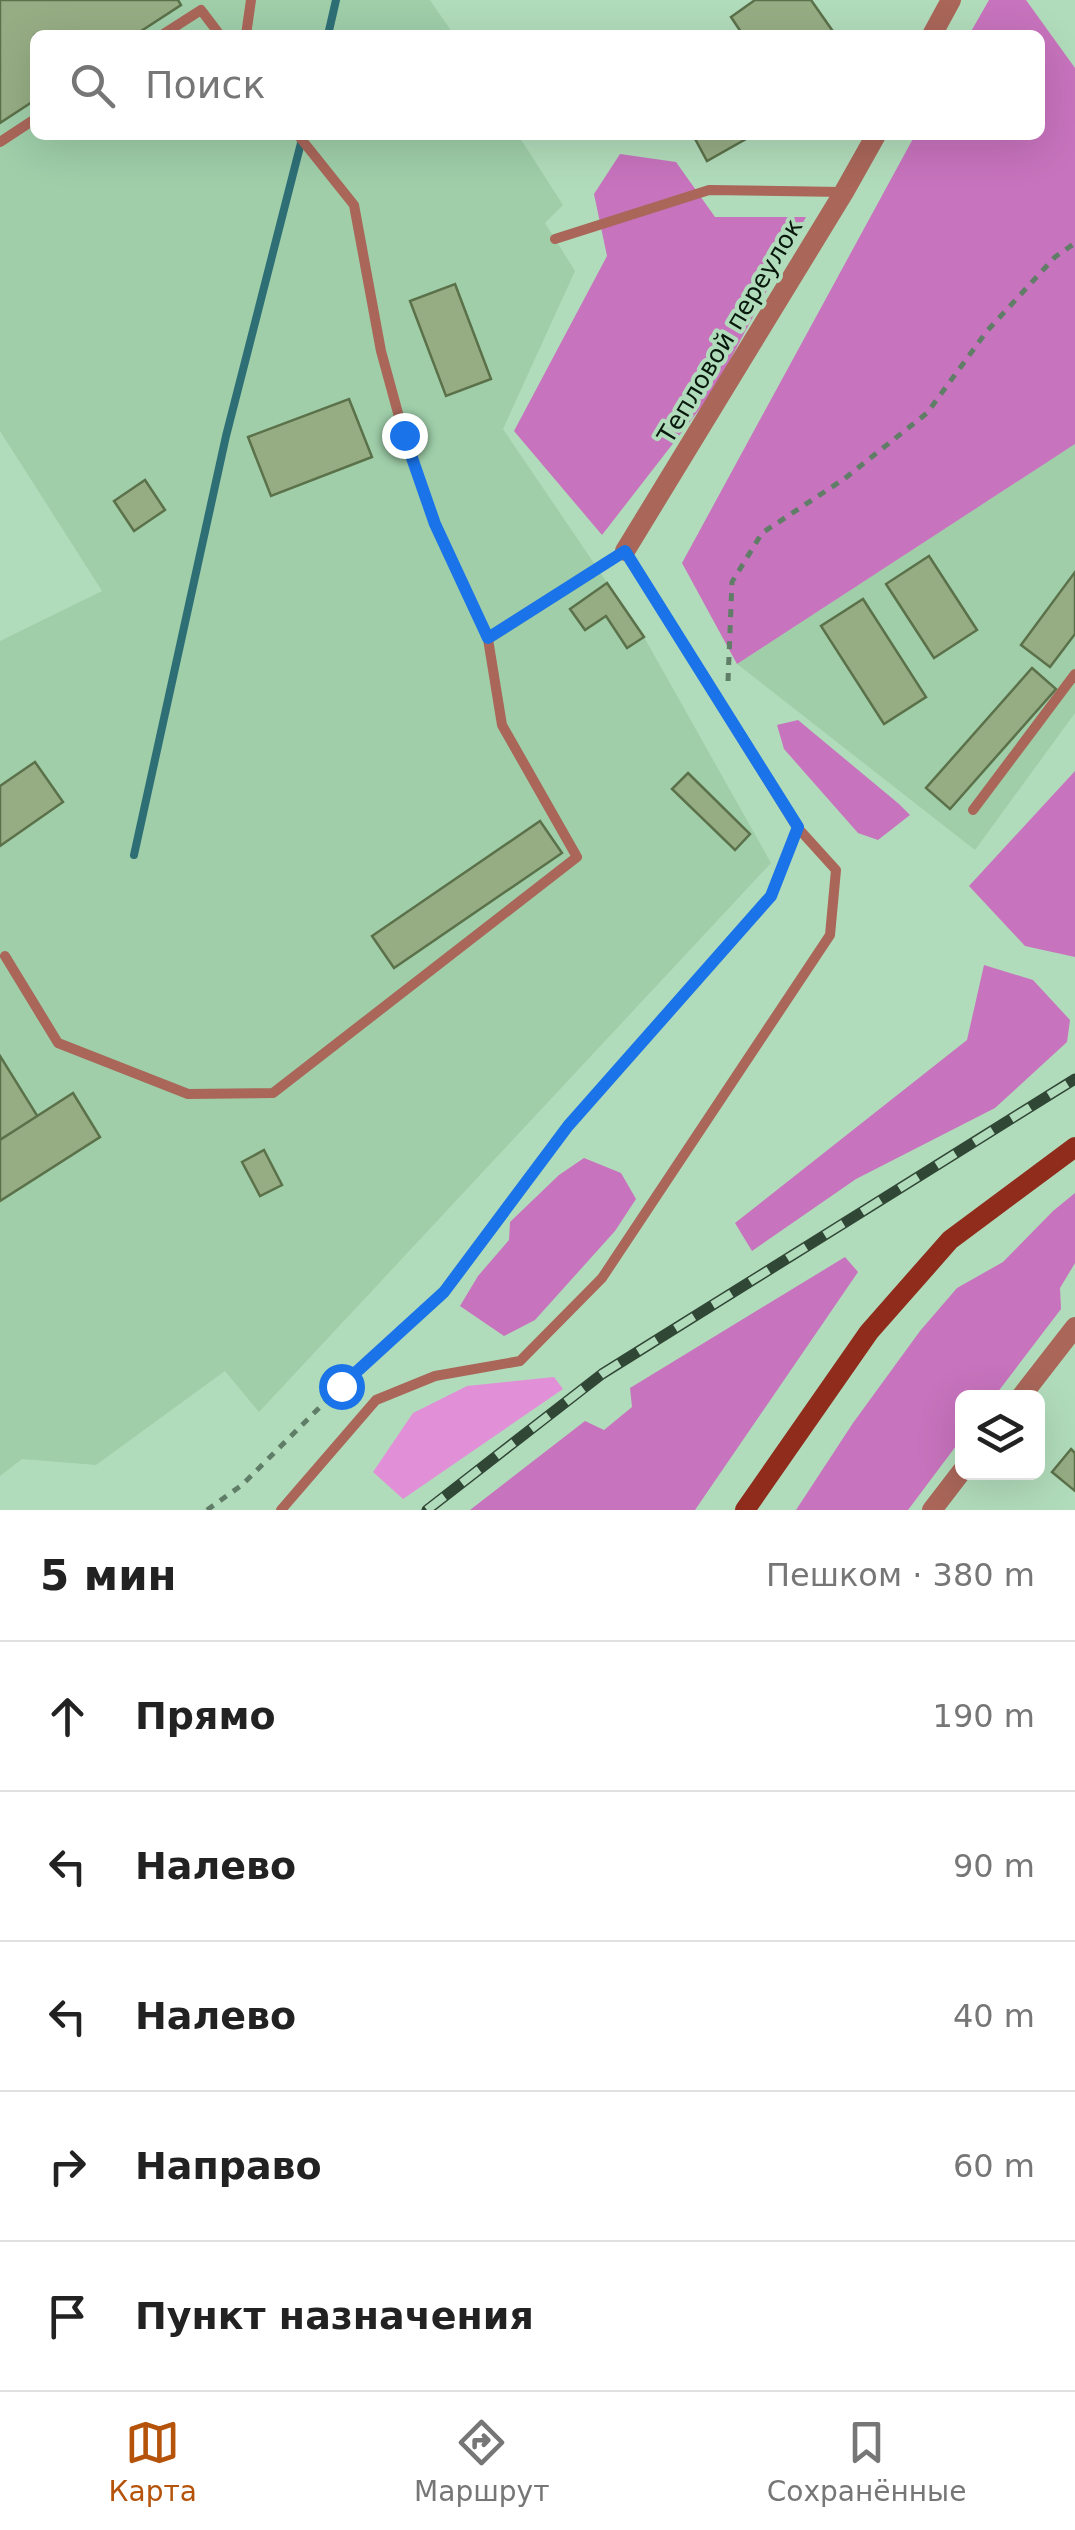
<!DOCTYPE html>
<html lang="ru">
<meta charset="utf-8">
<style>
body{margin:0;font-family:"DejaVu Sans",sans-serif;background:#f6f6f6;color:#222}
.controls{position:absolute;right:30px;bottom:30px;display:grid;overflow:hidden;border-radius:15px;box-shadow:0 10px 40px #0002}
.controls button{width:90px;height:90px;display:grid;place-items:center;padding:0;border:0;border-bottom:2px solid #e0e0e0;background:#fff;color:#222;font:50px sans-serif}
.stop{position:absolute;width:30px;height:30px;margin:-22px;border:8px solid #1a73e8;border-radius:50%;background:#fff}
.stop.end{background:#1a73e8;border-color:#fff;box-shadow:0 2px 10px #0008}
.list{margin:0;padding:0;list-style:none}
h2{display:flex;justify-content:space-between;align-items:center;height:130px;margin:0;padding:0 40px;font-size:42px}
h2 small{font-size:32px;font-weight:400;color:#767676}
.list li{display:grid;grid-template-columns:65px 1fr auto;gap:30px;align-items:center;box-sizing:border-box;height:150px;padding:0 40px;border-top:2px solid #e0e0e0}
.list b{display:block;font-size:38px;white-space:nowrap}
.list em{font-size:32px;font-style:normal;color:#767676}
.icon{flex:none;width:55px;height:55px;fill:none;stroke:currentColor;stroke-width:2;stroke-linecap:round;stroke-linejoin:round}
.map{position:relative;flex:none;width:1075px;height:1510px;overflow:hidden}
.search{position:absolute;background:#fff;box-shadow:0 10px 40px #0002;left:30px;right:30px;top:30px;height:110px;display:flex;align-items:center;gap:25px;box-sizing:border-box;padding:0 35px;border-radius:15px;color:#767676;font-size:38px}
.sheet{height:880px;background:#fff}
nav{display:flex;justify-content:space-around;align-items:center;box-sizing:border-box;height:140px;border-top:2px solid #e0e0e0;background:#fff;font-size:28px;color:#767676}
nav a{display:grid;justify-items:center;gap:5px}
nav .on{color:#b45309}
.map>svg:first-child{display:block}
.built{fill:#9fcea9}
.green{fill:#e190d7}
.forest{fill:#c773bd}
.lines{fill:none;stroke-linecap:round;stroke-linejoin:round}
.stream{stroke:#2e6f76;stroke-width:8}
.building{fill:#96ad84;stroke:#5b714a;stroke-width:2.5}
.path{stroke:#607e67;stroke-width:5;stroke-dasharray:8 8;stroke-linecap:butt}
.service{stroke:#a96659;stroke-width:10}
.minor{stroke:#a96659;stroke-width:20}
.secondary{stroke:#8f2c1c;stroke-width:20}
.rail-casing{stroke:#314736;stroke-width:11}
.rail{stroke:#b1dcbb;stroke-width:8;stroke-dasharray:22;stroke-linecap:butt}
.route{stroke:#1a73e8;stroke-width:12}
.labels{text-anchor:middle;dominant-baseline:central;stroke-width:8;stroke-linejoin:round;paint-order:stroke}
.street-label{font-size:25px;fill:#08180c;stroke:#b1dcbb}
</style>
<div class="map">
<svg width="1075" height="1510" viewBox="0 0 1075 1510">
<rect width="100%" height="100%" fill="#b1dcbb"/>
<!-- built -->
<g class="built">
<polygon points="0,0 430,0 454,35 35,35 35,135 518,135 563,205 545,223 575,271 503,429 644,637 771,863 259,1412 225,1371 96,1465 22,1459 0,1476 0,641 102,591 0,431"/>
<polygon points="1075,444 1075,713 975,850 737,664"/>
</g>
<!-- green -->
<polygon class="green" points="554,1377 563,1389 403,1499 373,1472 413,1413 467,1386"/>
<!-- forest -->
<g class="forest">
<polygon points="989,0 1026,0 1075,68 1075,444 737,664 682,563 915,135 1040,135 1040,35 969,35"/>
<polygon points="620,154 676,162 715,217 806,217 713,392 602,535 514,431 607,256 594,194"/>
<polygon points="798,720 899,804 910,815 878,840 858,833 784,749 777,725"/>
<polygon points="1075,771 1075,957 1025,946 969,886"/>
<polygon points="984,965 1033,980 1070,1020 1067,1042 995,1108 856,1179 752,1251 735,1223 967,1040"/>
<polygon points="584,1158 621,1173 636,1199 615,1231 535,1320 504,1336 460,1306 478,1276 509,1240 510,1222 559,1175"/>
<polygon points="1075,1193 1075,1263 1060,1288 1061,1309 994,1397 962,1398 962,1438 908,1510 796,1510 853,1423 920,1331 957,1288 1003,1262 1053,1211"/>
<polygon points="845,1257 858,1272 695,1510 470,1510 585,1421 604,1430 632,1407 630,1388"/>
</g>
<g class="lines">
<!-- stream -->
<g class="stream">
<polyline points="328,35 336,0"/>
<polyline points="134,855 226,436 302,139"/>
</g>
</g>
<!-- building -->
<g class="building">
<polygon points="0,0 178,0 181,5 135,35 35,35 35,100 0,123"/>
<polygon points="755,0 811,0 832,30 824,35 743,35 731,17"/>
<polygon points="693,135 753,135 707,161"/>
<polygon points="455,284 491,379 446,396 410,301"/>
<polygon points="349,399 372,457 271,496 248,437"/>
<polygon points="145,480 165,510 134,531 114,501"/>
<polygon points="929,556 977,630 934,658 886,584"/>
<polygon points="1075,572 1075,634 1050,667 1021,645"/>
<polygon points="607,583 644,637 627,648 606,616 585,630 570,609"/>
<polygon points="863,599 926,697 884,724 821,626"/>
<polygon points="1032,668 1056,689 950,809 926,788"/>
<polygon points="35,762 63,802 0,846 0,786"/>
<polygon points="688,773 750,834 735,850 672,789"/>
<polygon points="540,821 562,853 394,968 372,936"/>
<polygon points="0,1056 38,1117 0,1140"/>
<polygon points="73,1093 100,1137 0,1201 0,1140"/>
<polygon points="264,1150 282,1185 260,1196 242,1162"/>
<polygon points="1071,1449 1075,1453 1075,1491 1052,1472"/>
</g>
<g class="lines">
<!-- path -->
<g class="path">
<polyline points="728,681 732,582 762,533 844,479 927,413 987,331 1055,257 1075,243"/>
<polyline points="207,1510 242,1485 341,1386 443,1292 568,1126 771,896 791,844"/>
</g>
<!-- service -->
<g class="service">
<polyline points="162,35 201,10 220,35"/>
<polyline points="246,35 251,0"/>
<polyline points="298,135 354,205 381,351 404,435 435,525 488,639"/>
<polyline points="0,142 35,119"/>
<polyline points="555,239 709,190 843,192"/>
<polyline points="973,810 1075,674"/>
<polyline points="5,956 58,1043 188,1094 273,1093 577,857 502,725 488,639 625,551 797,827 836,870 830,935 602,1278 520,1361 435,1376 376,1400 281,1510"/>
</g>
<!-- minor -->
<g class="minor">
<polyline points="932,35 951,0"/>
<polyline points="625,551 844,192 876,135"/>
<polyline points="1020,1398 1075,1327"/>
<polyline points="932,1510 962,1471"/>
</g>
<!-- secondary -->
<polyline class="secondary" points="745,1510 869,1332 950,1240 1075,1147"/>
<defs>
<polyline id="rail" points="427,1510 602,1374 1075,1079"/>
</defs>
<!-- rail casing -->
<use href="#rail" class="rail-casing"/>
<!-- rail -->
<use href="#rail" class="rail"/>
</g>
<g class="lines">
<!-- route -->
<polyline class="route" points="341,1386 444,1292 568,1126 771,896 798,827 625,551 488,638 435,524 404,435"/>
</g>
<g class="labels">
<!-- street labels -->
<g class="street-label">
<text transform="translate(730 331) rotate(-59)">Тепловой переулок</text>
</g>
</g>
</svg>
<div class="controls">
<button><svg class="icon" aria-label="layers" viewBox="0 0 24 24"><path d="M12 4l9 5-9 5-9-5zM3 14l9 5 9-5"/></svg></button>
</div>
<div class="stop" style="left:341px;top:1386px"></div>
<div class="stop end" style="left:404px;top:435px"></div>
<div class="search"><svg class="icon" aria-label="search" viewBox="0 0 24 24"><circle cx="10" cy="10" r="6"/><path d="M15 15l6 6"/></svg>Поиск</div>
</div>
<section class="sheet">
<h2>5 мин<small>Пешком · 380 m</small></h2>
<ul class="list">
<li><svg class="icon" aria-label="ahead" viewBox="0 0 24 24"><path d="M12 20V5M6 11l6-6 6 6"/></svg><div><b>Прямо</b></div><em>190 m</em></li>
<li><svg class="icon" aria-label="left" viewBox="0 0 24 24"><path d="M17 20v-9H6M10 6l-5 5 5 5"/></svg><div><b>Налево</b></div><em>90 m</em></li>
<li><svg class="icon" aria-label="left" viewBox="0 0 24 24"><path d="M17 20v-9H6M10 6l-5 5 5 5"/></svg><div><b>Налево</b></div><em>40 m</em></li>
<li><svg class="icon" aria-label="right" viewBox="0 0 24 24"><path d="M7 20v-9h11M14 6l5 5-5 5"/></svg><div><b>Направо</b></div><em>60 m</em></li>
<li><svg class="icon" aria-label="arrive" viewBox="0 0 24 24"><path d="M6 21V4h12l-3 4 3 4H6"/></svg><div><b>Пункт назначения</b></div></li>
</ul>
</section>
<nav>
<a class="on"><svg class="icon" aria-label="map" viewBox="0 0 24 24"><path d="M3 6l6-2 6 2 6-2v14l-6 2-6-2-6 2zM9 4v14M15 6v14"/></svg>Карта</a>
<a><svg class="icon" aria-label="directions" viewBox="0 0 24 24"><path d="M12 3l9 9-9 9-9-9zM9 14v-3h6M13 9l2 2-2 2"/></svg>Маршрут</a>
<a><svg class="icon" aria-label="saved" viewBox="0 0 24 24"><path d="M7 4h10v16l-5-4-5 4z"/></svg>Сохранённые</a>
</nav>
